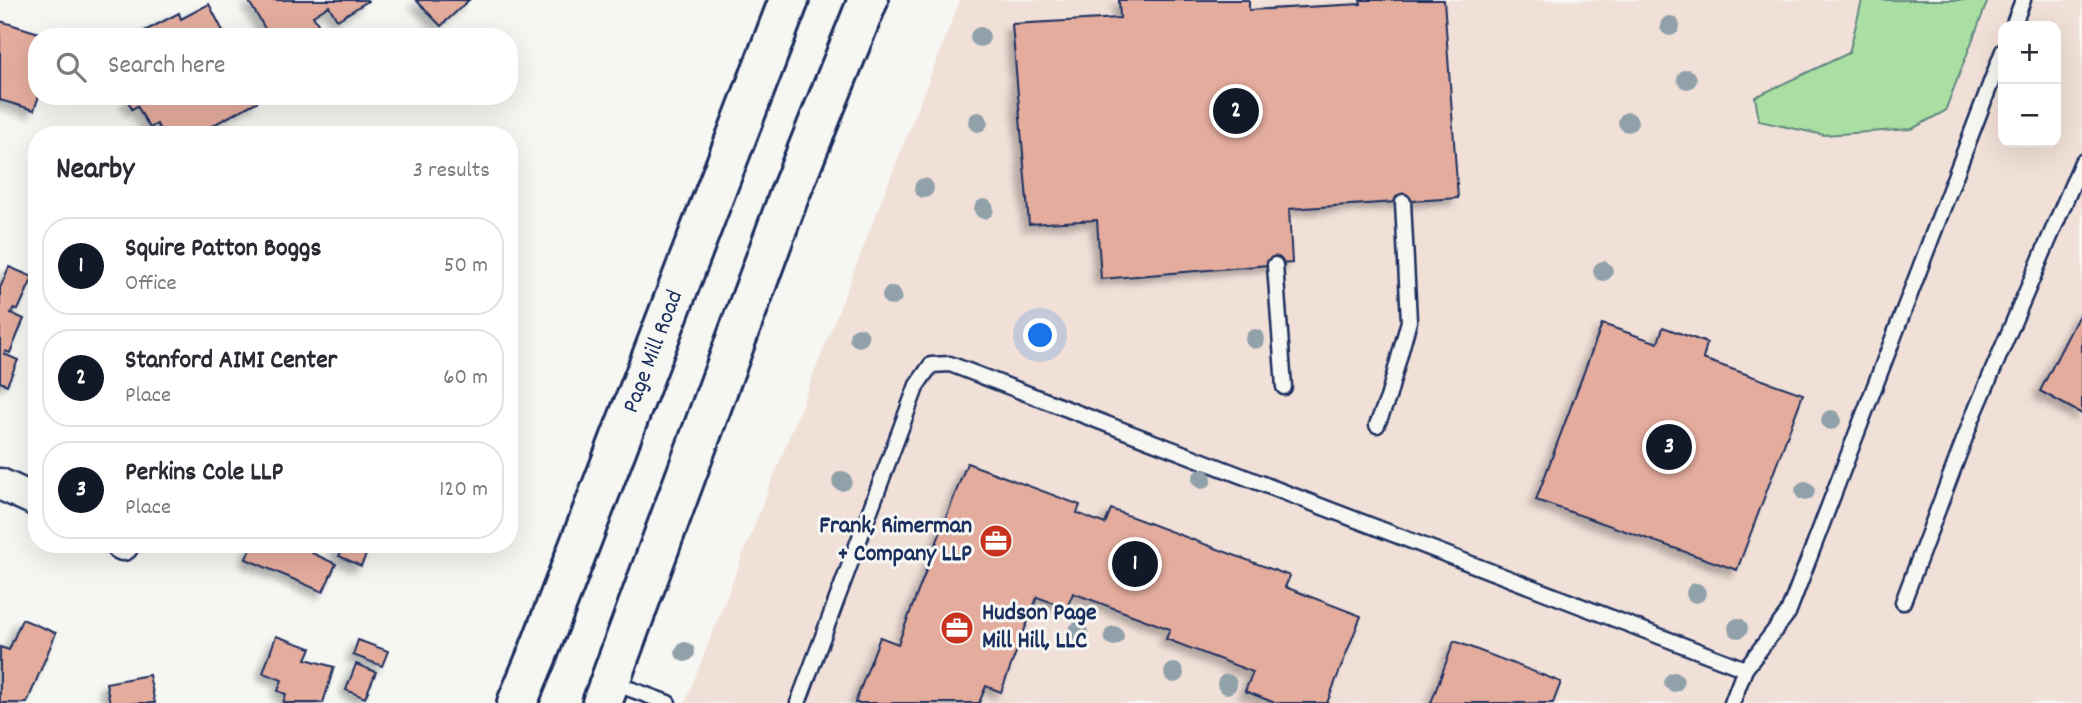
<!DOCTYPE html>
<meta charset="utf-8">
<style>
body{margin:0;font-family:Dekko,sans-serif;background:#f7f7f7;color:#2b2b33}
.controls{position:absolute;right:21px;top:21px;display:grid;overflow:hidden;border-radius:14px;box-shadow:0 7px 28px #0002}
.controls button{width:63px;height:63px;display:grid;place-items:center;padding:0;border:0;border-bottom:2px solid #e1e1e2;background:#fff;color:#2b2b33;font:35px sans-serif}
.you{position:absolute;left:1041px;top:336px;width:24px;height:24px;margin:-18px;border:5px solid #fff;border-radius:50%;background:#1a73e8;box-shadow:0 0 0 10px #1a73e833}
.badge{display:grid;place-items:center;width:46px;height:46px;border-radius:50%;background:#111827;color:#fff;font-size:23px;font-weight:700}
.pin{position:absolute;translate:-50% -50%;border:4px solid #fff;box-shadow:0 2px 7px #0006}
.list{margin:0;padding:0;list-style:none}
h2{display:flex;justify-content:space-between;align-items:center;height:91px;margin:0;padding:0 28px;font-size:30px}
h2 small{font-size:23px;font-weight:400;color:#7c7c81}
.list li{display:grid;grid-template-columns:46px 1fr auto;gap:21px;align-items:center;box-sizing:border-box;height:98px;margin:0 14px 14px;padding:0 14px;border:2px solid #e1e1e2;border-radius:28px}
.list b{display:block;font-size:26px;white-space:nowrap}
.list p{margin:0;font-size:23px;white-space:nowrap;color:#7c7c81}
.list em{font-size:23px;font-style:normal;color:#7c7c81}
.icon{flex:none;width:38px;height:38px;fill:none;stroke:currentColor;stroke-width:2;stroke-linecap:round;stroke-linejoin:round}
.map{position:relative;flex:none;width:2082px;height:703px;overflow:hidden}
.search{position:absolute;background:#fff;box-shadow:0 7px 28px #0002;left:28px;top:28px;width:490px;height:77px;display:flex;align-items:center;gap:18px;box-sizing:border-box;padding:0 24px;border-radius:28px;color:#7c7c81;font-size:26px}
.panel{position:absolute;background:#fff;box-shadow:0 7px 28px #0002;left:28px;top:126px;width:490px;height:427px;border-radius:28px}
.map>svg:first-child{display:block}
.built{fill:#f1e0d8;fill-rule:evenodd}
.green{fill:#a9dfa2;stroke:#628780;stroke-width:2}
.building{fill:#e4ac9d;stroke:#1b2f5e;stroke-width:2;filter:url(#shadow)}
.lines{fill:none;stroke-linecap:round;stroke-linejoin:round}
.service-casing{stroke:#1b2f5e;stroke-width:19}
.minor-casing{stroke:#1b2f5e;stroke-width:35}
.primary-casing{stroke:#1b2f5e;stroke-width:44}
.service{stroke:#f6f6f2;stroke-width:14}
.minor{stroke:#f6f6f2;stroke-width:30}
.primary{stroke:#f6f6f2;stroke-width:38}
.tree{fill:#91a1aa}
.labels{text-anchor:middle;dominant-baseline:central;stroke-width:6;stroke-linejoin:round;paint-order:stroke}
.street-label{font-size:24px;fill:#1b2f5e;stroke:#f6f6f2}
.poi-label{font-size:24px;font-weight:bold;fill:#1b2f5e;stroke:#f6f6f2;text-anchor:end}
</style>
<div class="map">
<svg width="2082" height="703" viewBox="0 0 2082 703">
<defs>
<filter id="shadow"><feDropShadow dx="-6" dy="6" stdDeviation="3.5" flood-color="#0004"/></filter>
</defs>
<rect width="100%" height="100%" fill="#f6f6f2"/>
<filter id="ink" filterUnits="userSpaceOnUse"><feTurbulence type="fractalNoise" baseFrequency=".0143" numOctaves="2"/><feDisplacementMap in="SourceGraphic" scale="14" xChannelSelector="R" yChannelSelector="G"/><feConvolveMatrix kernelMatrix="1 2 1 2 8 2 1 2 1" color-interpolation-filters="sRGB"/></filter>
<g filter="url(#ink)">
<!-- built -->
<path class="built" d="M 960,0 L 2082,0 L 2082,703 L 685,703 ZM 2003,26 L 2056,26 L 2056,142 L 2003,142 Z"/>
<!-- green -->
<polygon class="green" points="1862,0 1988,0 1945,111 1912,129 1824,135 1759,121 1755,97 1849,53"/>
<!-- building -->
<g class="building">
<polygon points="248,0 367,0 368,1 337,20 329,6 313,16 326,37 270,37"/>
<polygon points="416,0 469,0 441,26"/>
<polygon points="1119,0 1249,0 1249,10 1361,4 1360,0 1444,0 1458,198 1289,209 1292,263 1101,279 1097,220 1029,224 1012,24 1120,18"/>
<polygon points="209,4 226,37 137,35 179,13 181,19"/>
<polygon points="0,21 52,37 37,37 37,96 39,96 34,110 0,100"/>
<polygon points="131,96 258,96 260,100 195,135 162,135 157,124 150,128 137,106 132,109 127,99"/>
<polygon points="9,267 33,277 18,310 13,309 11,313 24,319 10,353 5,351 4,354 18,360 7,385 0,382 0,288"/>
<polygon points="2082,309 2082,414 2040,391"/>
<polygon points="1602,324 1658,343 1663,327 1707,343 1703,359 1803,394 1737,570 1536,500"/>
<polygon points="967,463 1080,505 1077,513 1105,524 1111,509 1290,576 1285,587 1361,616 1327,703 1275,703 1245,691 1253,672 1166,639 1170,629 1073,593 1067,608 1037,597 1001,692 986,686 979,703 855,703 880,637 898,644"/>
<polygon points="252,544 315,544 312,553 336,564 323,592 246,559"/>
<polygon points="338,544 371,544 361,566 339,556 341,552 336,550"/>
<polygon points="22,619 56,633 27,703 0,703 0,647 9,650"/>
<polygon points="276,636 311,648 306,659 334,667 323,703 283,703 286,694 278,691 282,680 263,673"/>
<polygon points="358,640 388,651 382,666 353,655"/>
<polygon points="1454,641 1561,682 1553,703 1431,703"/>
<polygon points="356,664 376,672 365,698 346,690"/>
<polygon points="149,675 155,703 110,703 106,683"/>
</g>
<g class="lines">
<defs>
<g id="service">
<polyline points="2013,26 2023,0"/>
<polyline points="1275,265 1284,387"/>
<polyline points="1377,425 1388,398 1409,321 1403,202"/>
<polyline points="1903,602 1972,419 2082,162"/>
<polyline points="611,682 668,703"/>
<polyline points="798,703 917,385 931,365 950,364 1745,669"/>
<polyline points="1732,703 1745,669 1788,613 2003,51"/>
</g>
<g id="minor">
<polyline points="0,484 37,501"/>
<polyline points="121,544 123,545"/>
</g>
<g id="primary">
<polyline points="517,703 538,653 789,0"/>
<polyline points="602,703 789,196 868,0"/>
</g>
</defs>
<!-- service casing -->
<use href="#service" class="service-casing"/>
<!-- minor casing -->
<use href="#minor" class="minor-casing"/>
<!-- primary casing -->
<use href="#primary" class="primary-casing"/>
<!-- service -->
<use href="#service" class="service"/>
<!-- minor -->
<use href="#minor" class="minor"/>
<!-- primary -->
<use href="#primary" class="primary"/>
</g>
<!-- trees -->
<g class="tree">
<circle cx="1670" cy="26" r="10"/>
<circle cx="980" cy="37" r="10"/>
<circle cx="1687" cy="79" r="10"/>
<circle cx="978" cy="122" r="10"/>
<circle cx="1628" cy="122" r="10"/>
<circle cx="924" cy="188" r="10"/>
<circle cx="984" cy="209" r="10"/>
<circle cx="1603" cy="271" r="10"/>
<circle cx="892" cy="296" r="10"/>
<circle cx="859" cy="337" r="10"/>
<circle cx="1255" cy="339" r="10"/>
<circle cx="1831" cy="420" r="10"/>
<circle cx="1202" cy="479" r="10"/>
<circle cx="842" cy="481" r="10"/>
<circle cx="1805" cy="491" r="10"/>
<circle cx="1696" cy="593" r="10"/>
<circle cx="1738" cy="628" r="10"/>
<circle cx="1078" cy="632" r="10"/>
<circle cx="1114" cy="636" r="10"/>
<circle cx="685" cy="652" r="10"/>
<circle cx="1174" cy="673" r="10"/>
<circle cx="1674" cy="682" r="10"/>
<circle cx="1227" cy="684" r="10"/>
</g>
</g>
<!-- icons -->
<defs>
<symbol id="office-disc" viewBox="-11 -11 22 22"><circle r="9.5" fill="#c8321e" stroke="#f6f6f2"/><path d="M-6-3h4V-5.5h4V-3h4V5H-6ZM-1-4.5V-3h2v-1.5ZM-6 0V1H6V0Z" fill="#fff"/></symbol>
</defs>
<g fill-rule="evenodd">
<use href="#office-disc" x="977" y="522" width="38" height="38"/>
<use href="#office-disc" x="938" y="609" width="38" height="38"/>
</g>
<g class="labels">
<!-- street labels -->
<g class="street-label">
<text transform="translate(654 352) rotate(-69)">Page Mill Road</text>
</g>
<!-- poi labels -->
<g class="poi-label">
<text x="972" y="527">Frank, Rimerman<tspan x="972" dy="28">+ Company LLP</tspan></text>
<text x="982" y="614" text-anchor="start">Hudson Page<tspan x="982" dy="28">Mill Hill, LLC</tspan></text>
</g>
</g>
</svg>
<div class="controls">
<button>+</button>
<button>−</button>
</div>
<div class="you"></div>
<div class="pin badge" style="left:1135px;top:564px">1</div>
<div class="pin badge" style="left:1236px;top:111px">2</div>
<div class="pin badge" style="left:1669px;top:447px">3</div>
<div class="search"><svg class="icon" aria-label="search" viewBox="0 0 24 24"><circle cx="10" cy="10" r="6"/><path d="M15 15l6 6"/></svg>Search here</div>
<section class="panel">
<h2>Nearby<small>3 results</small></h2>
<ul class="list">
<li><span class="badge">1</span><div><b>Squire Patton Boggs</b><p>Office</p></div><em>50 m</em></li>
<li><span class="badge">2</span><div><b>Stanford AIMI Center</b><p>Place</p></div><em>60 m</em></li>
<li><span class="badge">3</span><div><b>Perkins Cole LLP</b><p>Place</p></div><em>120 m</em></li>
</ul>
</section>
</div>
